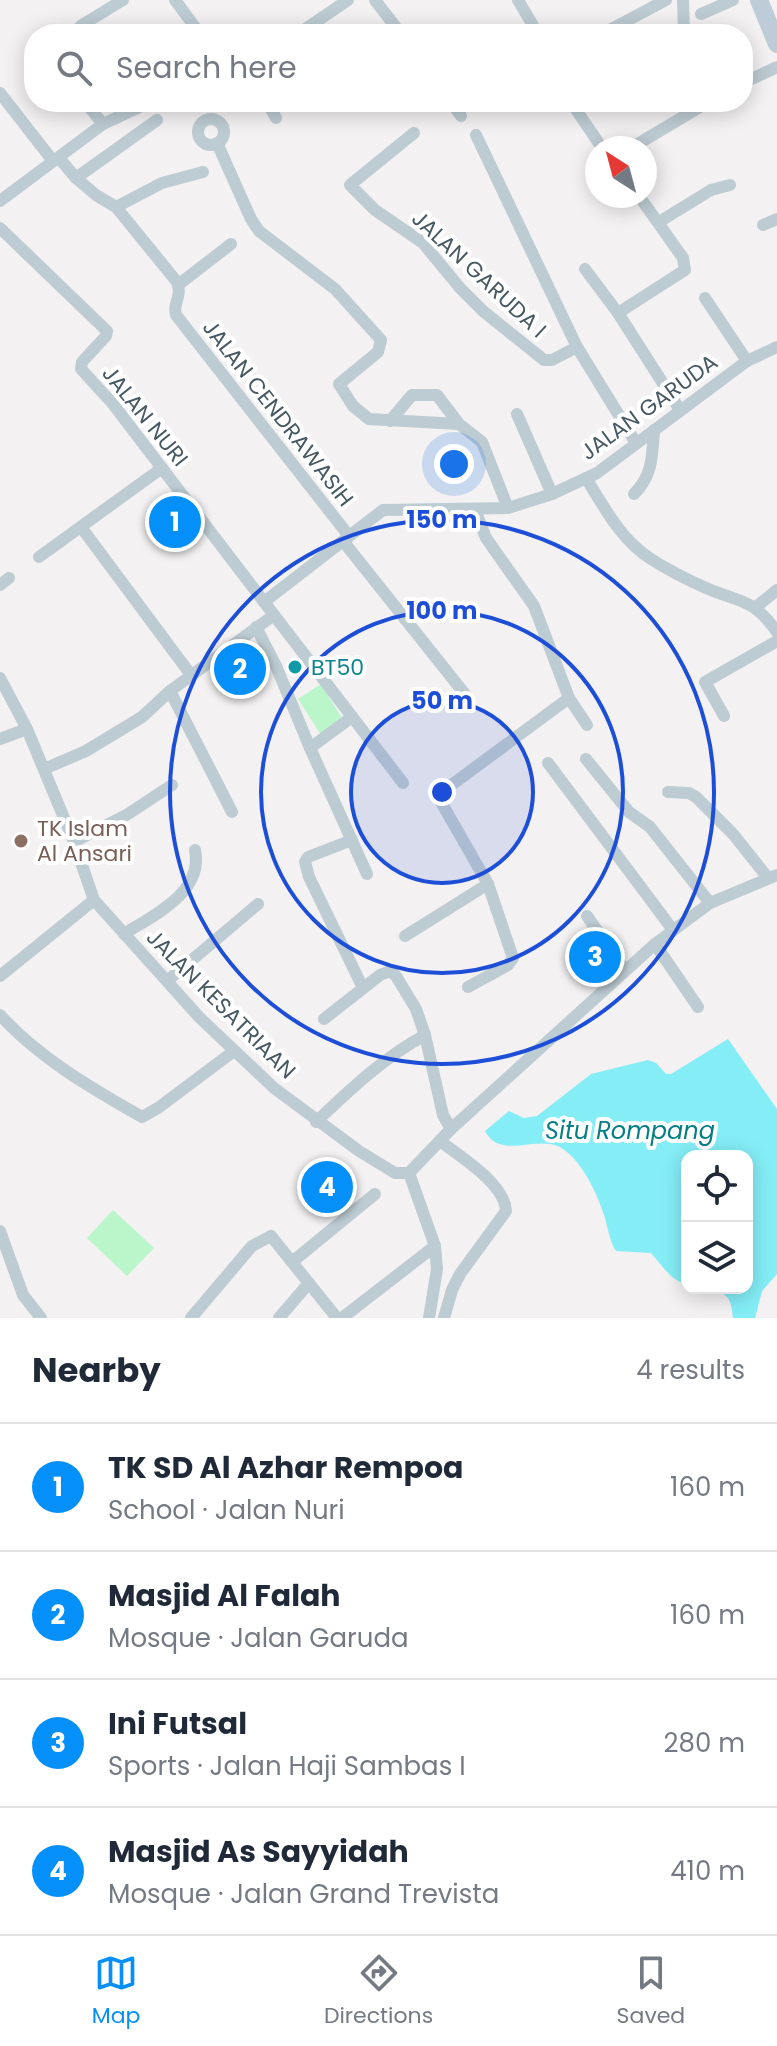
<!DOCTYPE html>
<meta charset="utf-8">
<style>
body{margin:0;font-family:Poppins,sans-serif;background:#f6f6f7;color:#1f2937}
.controls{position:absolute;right:24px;bottom:24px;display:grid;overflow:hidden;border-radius:16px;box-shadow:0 4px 20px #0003}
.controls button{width:72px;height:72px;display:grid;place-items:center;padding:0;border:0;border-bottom:2px solid #e0e1e3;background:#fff;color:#1f2937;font:40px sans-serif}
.compass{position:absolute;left:585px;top:136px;width:72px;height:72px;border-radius:50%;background:#fff;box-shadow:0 4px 20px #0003;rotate:324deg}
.you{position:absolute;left:454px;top:464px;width:28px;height:28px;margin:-20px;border:6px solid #fff;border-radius:50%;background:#1a73e8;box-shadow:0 0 0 12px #1a73e833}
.badge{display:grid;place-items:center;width:52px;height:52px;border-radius:50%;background:#0590f9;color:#fff;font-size:26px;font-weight:700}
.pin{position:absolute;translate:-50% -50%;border:4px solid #fff;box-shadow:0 2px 8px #0006}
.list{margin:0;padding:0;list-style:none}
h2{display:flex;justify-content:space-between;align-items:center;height:104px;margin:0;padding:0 32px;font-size:34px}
h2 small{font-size:26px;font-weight:400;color:#747a83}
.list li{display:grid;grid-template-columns:52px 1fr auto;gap:24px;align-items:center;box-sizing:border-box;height:128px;padding:0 32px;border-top:2px solid #e0e1e3}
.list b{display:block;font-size:30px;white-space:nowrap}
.list p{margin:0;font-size:26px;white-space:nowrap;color:#747a83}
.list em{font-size:26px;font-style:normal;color:#747a83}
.icon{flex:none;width:44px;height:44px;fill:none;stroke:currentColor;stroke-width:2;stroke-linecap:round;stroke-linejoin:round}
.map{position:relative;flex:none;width:777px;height:1318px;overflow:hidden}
.search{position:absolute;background:#fff;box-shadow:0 4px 20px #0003;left:24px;right:24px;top:24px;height:88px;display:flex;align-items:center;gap:20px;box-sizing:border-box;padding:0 28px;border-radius:32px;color:#747a83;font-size:30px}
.sheet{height:616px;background:#fff}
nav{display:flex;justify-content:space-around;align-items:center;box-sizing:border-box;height:112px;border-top:2px solid #e0e1e3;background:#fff;font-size:22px;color:#747a83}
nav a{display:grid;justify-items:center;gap:4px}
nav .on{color:#0590f9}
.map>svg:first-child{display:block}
.green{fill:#bbf5ca}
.water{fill:#84edf6}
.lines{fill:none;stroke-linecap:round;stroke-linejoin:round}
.minor{stroke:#bdcbd2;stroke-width:12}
.secondary{stroke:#bdccd6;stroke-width:18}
.ring{fill:none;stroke:#1d4ed8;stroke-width:4}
.culture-dot{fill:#0f9aa8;stroke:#fff;stroke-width:3}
.education-dot{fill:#8d6e63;stroke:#fff;stroke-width:3}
.labels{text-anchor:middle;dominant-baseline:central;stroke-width:8;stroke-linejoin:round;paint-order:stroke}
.street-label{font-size:22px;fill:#465861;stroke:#fff}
.culture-label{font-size:22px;fill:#0d838f;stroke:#fff;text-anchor:start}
.education-label{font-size:22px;fill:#785e54;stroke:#fff;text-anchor:start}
.water-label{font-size:24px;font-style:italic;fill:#057e87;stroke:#fff}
.centre{fill:#1d4ed8;stroke:#fff;stroke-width:4}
.ring-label{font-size:24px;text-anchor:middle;font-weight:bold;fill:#1d4ed8;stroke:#fff;stroke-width:8;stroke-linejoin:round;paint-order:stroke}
</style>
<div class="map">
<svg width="777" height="1318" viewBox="0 0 777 1318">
<rect width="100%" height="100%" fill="#f3f1f1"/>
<!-- green -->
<g class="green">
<polygon points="321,684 343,720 321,735 298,699"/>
<polygon points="113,1210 154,1248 127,1276 87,1238"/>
</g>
<!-- water -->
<path class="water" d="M 728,1039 L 777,1109 L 777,1274 L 762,1291 L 755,1318 L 733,1318 C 731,1294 725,1290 702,1293 L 696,1288 L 747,1288 L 747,1156 L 687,1156 L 687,1284 C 672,1282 661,1264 651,1253 L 616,1251 C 609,1240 608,1227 604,1215 C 597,1193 581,1159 560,1147 C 537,1135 500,1160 485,1131 L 509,1111 L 524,1118 L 537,1116 L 591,1074 L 648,1060 L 656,1063 L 666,1074 L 671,1074 Z"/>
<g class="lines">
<!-- minor -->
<g class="minor">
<polyline points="175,0 200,34"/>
<polyline points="375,0 401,34"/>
<polyline points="518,0 538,34"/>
<polyline points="683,0 684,34"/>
<polyline points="701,14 733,0"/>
<polyline points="73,34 82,25 123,0"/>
<polyline points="298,34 348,0"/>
<polyline points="602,34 666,0"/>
<polyline points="743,83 777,67"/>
<polyline points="0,93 53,161"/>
<polyline points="85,102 103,124"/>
<polyline points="267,102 276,118"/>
<polyline points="451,102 461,116"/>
<polyline points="571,102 602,148"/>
<circle cx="211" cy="132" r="13"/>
<polyline points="414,133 350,185 375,210 423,243 460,288 483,311 544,360 552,360 577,347 476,135"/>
<polyline points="217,143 251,219 259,231 335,289 381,340 378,352 339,384 353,406 369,419 459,424 482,442 508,508"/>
<polyline points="631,148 708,102"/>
<path d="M 59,158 L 76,178 L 96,195 L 116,207 L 177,282 C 183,297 172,303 176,315 L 349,536"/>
<polyline points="76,178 157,120"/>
<polyline points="0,201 103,124 150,102"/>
<polyline points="116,207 162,183 203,172"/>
<polyline points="659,222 711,190 730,185"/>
<polyline points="763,225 777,219"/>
<polyline points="0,228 107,331 106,336 82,362 81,369 113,404 274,615 170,691 142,717 86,751 44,769"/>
<polyline points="585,269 618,313 685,270 683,258 639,196"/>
<polyline points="178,285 231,244"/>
<polyline points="705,298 747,361"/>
<polyline points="618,313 680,410"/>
<polyline points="577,347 636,443"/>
<polyline points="517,414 552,494"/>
<polyline points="390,421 412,395 437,395 459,424"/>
<path d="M 586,478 C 604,507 621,540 651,559 C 668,570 688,580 706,588 C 741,603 753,598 777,632"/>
<path d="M 634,494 C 653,475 652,456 654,430"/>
<polyline points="81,527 191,675"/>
<polyline points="343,541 468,698"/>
<polyline points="39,557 162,468"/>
<polyline points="0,585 9,578"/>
<polyline points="264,602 383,510 508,508 552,494 597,473 747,361 777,347"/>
<polyline points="756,607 777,590"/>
<polyline points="274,615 403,783"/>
<polyline points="256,627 276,666 310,748 367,874"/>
<polyline points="0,678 27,729 74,842 94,900 200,1018 274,1088 359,1151 395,1173 409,1173"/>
<polyline points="170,691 232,812"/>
<polyline points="569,698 587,725"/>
<polyline points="724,716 705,682 777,641"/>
<polyline points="0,739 27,729"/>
<polyline points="310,748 352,717"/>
<polyline points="586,759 629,812 650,827 710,903"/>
<polyline points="548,763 673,930"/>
<polyline points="668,792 689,793 696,797 733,834 768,878"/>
<polyline points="352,840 308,857 305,862 309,877 363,988"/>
<polyline points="74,842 128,814 172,785"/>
<polyline points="587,916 624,969"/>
<path d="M 124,934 C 154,915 204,892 195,850"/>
<polyline points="405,936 488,884"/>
<polyline points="655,944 698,1007"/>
<polyline points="0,976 94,900"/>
<polyline points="167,981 258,904"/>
<polyline points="468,987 508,965 513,958 488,884 441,802 442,792 569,698 534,606 486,538 475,510"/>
<path d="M 0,1015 C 39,1058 91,1088 142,1117 L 158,1108 L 234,1051"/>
<polyline points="324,1019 380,975 390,971 396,976 416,1009 425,1035 443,1115 451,1129"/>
<path d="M 316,1122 C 351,1089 383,1058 425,1035"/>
<path d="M 440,1141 C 461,1157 505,1184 506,1211 L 460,1274 L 452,1290 L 444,1318"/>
<polyline points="409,1173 451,1129 655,944 710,903 777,875"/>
<polyline points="0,1231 23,1295 41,1318"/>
<polyline points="292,1262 375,1194"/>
<polyline points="191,1318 252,1246 271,1236 337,1318"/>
<polyline points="279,1318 309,1283"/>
<polyline points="342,1318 435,1246 409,1173"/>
<polyline points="429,1318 437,1269 435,1246"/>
</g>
<!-- secondary -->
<polyline class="secondary" points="759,0 777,44"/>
</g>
<!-- distance rings -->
<circle cx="442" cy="792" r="91" fill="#1d4ed8" fill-opacity=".12"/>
<g class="ring">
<circle cx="442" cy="792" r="91"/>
<circle cx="442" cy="792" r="181"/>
<circle cx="442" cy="792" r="272"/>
</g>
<!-- markers -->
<circle class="culture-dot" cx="295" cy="667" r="8"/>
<circle class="education-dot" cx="21" cy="841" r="8"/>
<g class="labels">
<!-- street labels -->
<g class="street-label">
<text transform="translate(479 274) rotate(43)">JALAN GARUDA I</text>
<text transform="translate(649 407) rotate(-36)">JALAN GARUDA</text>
<text transform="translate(278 413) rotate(52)">JALAN CENDRAWASIH</text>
<text transform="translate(145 416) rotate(51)">JALAN NURI</text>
<text transform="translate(221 1004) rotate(45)">JALAN KESATRIAAN</text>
</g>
<!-- culture labels -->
<g class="culture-label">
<text x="311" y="667">BT50</text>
</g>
<!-- education labels -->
<g class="education-label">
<text x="37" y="828">TK Islam<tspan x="37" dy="25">Al Ansari</tspan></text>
</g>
<!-- water labels -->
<g class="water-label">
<text x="630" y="1130">Situ Rompang</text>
</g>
</g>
<circle cx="442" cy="792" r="12" class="centre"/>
<g class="ring-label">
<text x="442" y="528">150 m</text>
<text x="442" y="619">100 m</text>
<text x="442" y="709">50 m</text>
</g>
</svg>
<div class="controls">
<button><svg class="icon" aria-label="locate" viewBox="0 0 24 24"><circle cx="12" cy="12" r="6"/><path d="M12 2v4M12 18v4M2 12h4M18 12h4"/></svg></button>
<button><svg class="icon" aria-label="layers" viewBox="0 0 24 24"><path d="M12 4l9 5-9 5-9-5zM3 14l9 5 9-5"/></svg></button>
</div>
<svg class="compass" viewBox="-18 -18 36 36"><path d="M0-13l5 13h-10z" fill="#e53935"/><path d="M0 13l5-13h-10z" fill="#747a83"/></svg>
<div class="you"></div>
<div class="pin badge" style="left:175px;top:522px">1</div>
<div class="pin badge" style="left:240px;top:669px">2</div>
<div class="pin badge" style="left:595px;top:957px">3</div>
<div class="pin badge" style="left:327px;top:1187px">4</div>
<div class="search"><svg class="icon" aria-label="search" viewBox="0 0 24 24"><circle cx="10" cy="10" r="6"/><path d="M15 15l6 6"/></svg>Search here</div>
</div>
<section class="sheet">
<h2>Nearby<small>4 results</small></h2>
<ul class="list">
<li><span class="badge">1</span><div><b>TK SD Al Azhar Rempoa</b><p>School · Jalan Nuri</p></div><em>160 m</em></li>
<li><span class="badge">2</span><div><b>Masjid Al Falah</b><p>Mosque · Jalan Garuda</p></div><em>160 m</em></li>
<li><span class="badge">3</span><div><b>Ini Futsal</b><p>Sports · Jalan Haji Sambas I</p></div><em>280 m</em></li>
<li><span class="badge">4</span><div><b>Masjid As Sayyidah</b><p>Mosque · Jalan Grand Trevista</p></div><em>410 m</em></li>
</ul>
</section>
<nav>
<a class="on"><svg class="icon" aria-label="map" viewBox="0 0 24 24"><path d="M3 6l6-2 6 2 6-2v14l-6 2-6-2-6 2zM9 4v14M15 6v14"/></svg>Map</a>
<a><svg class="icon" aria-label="directions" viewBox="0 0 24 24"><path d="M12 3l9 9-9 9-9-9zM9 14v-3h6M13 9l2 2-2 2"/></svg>Directions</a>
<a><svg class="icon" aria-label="saved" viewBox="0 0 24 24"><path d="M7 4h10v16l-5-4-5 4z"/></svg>Saved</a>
</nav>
